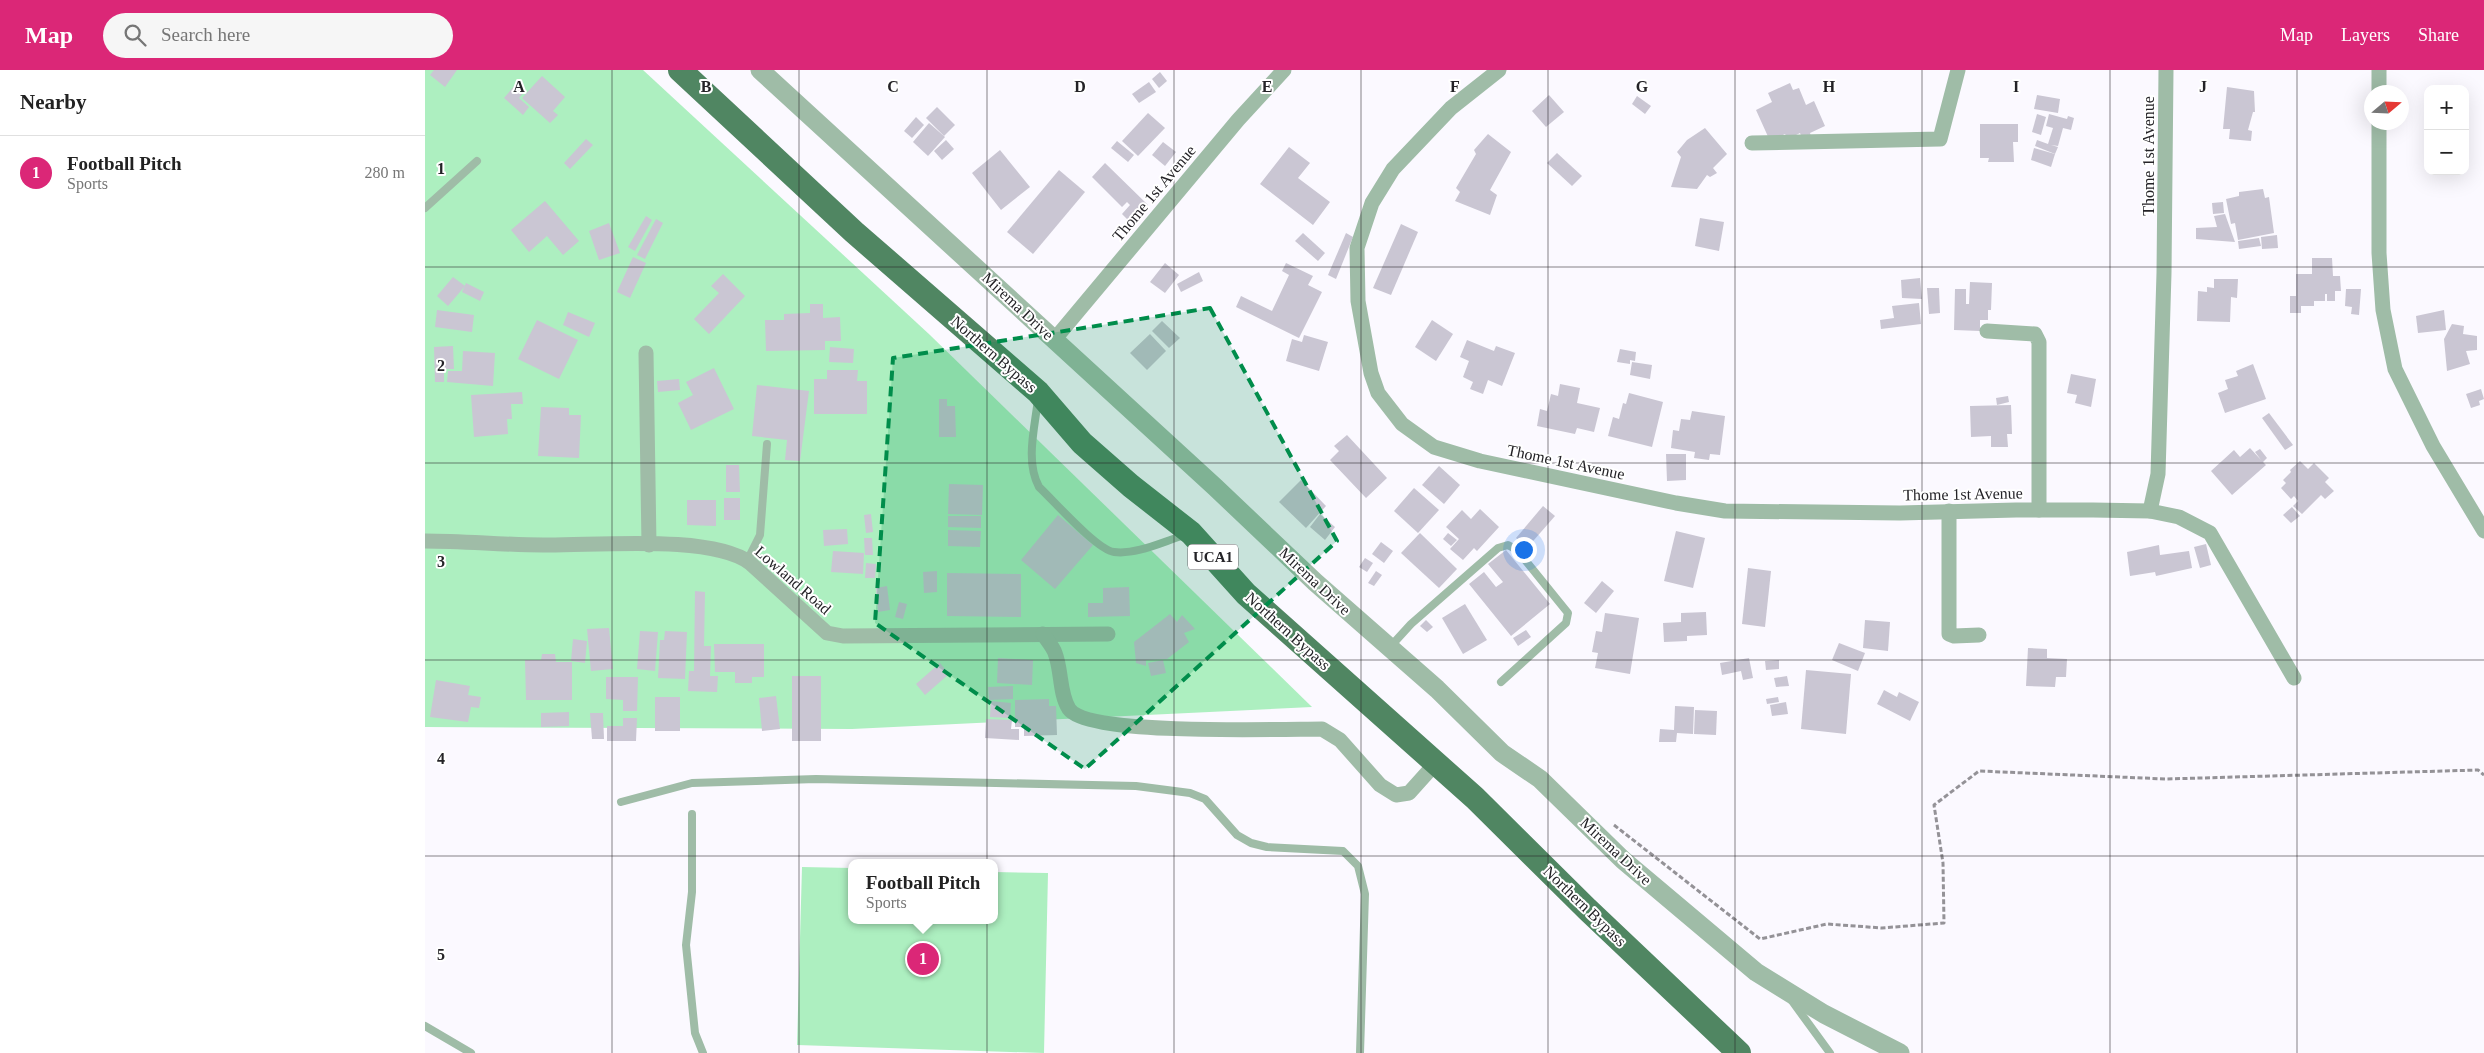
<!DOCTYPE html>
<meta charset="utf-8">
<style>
body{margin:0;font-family:"Times New Roman",serif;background:#f6f6f6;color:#222}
.controls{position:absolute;right:15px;top:15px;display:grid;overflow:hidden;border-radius:10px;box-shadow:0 5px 20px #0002}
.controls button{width:45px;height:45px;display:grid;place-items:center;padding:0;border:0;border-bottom:1px solid #e0e0e0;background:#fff;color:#222;font:25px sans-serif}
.compass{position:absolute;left:1939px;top:15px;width:45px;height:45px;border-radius:50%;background:#fff;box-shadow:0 5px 20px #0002;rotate:71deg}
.you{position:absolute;left:1098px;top:479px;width:18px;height:18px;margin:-12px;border:4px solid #fff;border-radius:50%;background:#1a73e8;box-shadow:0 0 0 8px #1a73e833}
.badge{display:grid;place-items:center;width:32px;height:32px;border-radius:50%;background:#db2777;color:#fff;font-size:16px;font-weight:700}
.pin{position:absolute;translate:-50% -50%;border:2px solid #fff;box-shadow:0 1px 5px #0006}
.popup{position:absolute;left:423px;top:789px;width:150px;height:65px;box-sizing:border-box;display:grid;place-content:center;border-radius:10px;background:#fff;filter:drop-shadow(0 1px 4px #0005);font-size:16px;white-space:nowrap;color:#767676}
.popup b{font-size:19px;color:#222}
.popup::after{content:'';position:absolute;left:50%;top:100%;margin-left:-10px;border:10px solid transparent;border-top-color:#fff}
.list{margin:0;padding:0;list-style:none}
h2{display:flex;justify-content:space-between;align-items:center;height:65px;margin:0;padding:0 20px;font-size:21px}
h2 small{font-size:16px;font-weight:400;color:#767676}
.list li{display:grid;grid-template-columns:32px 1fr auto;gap:15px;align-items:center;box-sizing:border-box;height:75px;padding:0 20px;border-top:1px solid #e0e0e0}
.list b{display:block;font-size:19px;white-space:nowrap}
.list p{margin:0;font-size:16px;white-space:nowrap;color:#767676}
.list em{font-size:16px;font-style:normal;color:#767676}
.icon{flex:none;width:28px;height:28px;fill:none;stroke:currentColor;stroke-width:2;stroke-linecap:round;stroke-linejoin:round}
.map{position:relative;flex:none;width:2059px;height:983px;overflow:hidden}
header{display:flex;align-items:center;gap:30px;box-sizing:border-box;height:70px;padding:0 25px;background:#db2777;color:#fff}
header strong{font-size:24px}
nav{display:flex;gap:28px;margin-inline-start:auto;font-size:18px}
.search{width:350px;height:45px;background:#f6f6f6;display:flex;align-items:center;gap:12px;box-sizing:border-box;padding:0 18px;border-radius:28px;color:#767676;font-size:19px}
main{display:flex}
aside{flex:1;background:#fff}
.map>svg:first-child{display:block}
.garden{fill:#adefc0}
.building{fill:#cac6d3}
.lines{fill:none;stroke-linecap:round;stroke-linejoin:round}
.path{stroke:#949297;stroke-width:3;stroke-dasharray:5 2.5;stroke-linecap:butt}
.service{stroke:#9fbca7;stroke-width:8}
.minor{stroke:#9fbca7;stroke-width:15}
.tertiary{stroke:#9fbca7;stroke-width:19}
.primary{stroke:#508662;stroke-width:24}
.marked{fill:#008d4b;fill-opacity:0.2;stroke:#008d4b;stroke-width:4;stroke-dasharray:10 6;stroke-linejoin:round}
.grid{fill:none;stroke:#242327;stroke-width:1;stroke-opacity:0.55}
.labels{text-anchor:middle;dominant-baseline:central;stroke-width:4;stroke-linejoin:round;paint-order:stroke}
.shield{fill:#fff;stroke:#666568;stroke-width:1}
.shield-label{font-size:15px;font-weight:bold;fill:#242327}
.street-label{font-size:16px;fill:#242327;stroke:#fff}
.grid-label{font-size:16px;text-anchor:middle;font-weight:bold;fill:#242327;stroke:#fff;stroke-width:4;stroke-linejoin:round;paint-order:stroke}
</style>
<header>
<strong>Map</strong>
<div class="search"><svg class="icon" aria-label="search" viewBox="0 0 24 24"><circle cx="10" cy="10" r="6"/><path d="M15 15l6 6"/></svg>Search here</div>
<nav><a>Map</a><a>Layers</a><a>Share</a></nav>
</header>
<main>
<aside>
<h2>Nearby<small></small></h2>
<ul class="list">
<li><span class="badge">1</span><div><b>Football Pitch</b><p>Sports</p></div><em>280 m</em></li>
</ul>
</aside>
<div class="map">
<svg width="2059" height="983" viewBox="0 0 2059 983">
<rect width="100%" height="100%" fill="#fbf9ff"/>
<!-- garden -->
<g class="garden">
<polygon points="0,0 218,0 505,265 887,637 427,659 0,657"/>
<polygon points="377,797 427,798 427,850 569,850 569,802 623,803 619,983 372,975"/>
</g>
<!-- building -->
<g class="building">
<polygon points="9,0 32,0 20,17 5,5"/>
<polygon points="735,2 742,11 734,18 727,9"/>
<polygon points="117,6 140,27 128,41 133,45 125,53 97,28"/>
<polygon points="724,12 731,22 714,33 707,24"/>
<polygon points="1365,13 1368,20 1374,18 1381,35 1389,31 1400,56 1385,63 1386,66 1378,70 1375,63 1363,69 1360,64 1345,71 1331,40 1347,32 1343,23"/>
<polygon points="91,14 99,22 94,28 104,37 98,45 79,28"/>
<polygon points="1802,17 1829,21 1830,42 1828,42 1823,60 1827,61 1826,71 1804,69 1805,59 1798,59"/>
<polygon points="1124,25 1139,42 1121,57 1107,41"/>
<polygon points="1612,25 1635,29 1633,43 1609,39"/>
<polygon points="1212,26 1226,36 1220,44 1207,34"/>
<polygon points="512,37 530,55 519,66 501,48"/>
<polygon points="723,43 740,58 713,86 697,71"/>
<polygon points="1612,44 1621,47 1616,65 1607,62"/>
<polygon points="1624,44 1642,49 1643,46 1649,48 1646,60 1638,58 1633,76 1626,75 1633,77 1630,84 1610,76 1612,70 1623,74 1628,58 1621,56"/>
<polygon points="491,47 499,55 487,68 479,61"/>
<polygon points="504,53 520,67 503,86 488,72"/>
<polygon points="1555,54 1593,54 1593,72 1588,72 1589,92 1563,92 1564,88 1555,88"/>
<polygon points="1280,58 1302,84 1288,98 1292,103 1285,107 1282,105 1272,119 1246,117 1256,87 1252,82 1262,70"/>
<polygon points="1063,64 1086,82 1065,120 1072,125 1065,145 1030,131 1035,122 1031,118 1051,84 1049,80"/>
<polygon points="161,69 168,75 145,99 139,93"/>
<polygon points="521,70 529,79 517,90 509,81"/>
<polygon points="692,71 709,85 703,92 686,78"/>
<polygon points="738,72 751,82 740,96 727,85"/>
<polygon points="864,77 885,93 873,108 905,132 888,155 835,114"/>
<polygon points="1609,78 1630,84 1626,97 1606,90"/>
<polygon points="575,80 605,117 576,140 547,103"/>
<polygon points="1132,83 1157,106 1147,116 1122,93"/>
<polygon points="680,93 723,135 706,153 697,144 705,135 702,132 697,137 667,107"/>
<polygon points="634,100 660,122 608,184 582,162"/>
<polygon points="1838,119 1840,128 1844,127 1849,163 1813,170 1810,153 1806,154 1801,129 1814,126 1814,122"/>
<polygon points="120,131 154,171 138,185 122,166 104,182 86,160"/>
<polygon points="1798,132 1799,143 1788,144 1787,133"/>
<polygon points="1800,144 1810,172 1771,169 1771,158 1792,157 1789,146"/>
<polygon points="221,146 227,150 210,181 203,177"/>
<polygon points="1275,148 1299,152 1294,181 1270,176"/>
<polygon points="231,149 238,153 220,189 212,185"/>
<polygon points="184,153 195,183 174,190 164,161"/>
<polygon points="976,154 993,162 966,225 948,218"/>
<polygon points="878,163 900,183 893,191 870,171"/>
<polygon points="921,163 928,167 911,209 903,205"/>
<polygon points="1852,165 1853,178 1837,179 1836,167"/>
<polygon points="1834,168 1836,176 1814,179 1813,171"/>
<polygon points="208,187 221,193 205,228 192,222"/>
<polygon points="1887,188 1907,188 1908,206 1915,206 1916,221 1910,221 1910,231 1902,231 1902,224 1900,224 1900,231 1889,231 1889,236 1876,236 1876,243 1865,243 1865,226 1871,226 1871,204 1887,204"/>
<polygon points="740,193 754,205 740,223 725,212"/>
<polygon points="861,193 888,206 883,215 897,222 874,268 811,237 816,226 847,241 864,205 857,201"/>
<polygon points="774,202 778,211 756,222 752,214"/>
<polygon points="298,204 320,226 284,264 269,249 294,223 286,216"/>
<polygon points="28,207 40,216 23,236 12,226"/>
<polygon points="1495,208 1497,229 1477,228 1476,210"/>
<polygon points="1789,209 1813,209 1812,228 1806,227 1805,252 1772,251 1773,221 1782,222 1782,217 1789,218"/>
<polygon points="1545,212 1567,213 1566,240 1563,240 1563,250 1555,250 1555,261 1529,260 1530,219 1541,219 1541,234 1544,234"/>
<polygon points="41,213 59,222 55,231 37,222"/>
<polygon points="1502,218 1514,218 1515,243 1504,244"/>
<polygon points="1921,219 1936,219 1934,245 1926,244 1927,237 1920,236"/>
<polygon points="1494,233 1496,254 1456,259 1455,250 1469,248 1467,236"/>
<polygon points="385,234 398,234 398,248 415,247 416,271 400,271 400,280 341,281 340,250 359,250 359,244 385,243"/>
<polygon points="12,240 49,245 47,262 10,257"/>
<polygon points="2019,240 2021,260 1993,263 1991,246"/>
<polygon points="143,242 170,253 164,267 138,255"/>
<polygon points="112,250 153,270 134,309 93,289"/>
<polygon points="1007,250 1028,264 1011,291 990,277"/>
<polygon points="737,251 755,268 744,278 727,261"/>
<polygon points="2027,254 2039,256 2038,264 2052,266 2052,280 2041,281 2045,294 2022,301 2019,269"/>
<polygon points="725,264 741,281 722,300 705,283"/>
<polygon points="879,265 903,272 894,301 861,291 867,269 877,272"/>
<polygon points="1042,270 1069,281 1071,276 1090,283 1077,316 1063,310 1058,324 1045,319 1048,312 1038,307 1044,291 1035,287"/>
<polygon points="28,276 29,299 19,299 19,312 10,312 9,277"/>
<polygon points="405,277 429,279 428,293 404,292"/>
<polygon points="1195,279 1211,282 1210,291 1205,290 1205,294 1192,292"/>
<polygon points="38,281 70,283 68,316 22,312 23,301 37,301"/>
<polygon points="1207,292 1227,295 1225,309 1205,305"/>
<polygon points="1828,294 1841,329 1800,343 1793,323 1803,319 1800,310 1813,306 1811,301"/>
<polygon points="289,298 309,339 266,360 253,333 268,325 261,312"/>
<polygon points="402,300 433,300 432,311 442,311 442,344 389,344 389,309 402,309"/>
<polygon points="1646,304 1671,309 1666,337 1650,333 1652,325 1642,323"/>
<polygon points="254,309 255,320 233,322 232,311"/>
<polygon points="1135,314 1155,318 1152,333 1175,338 1169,362 1152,358 1150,364 1112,356 1115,339 1122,341 1126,324 1133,326"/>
<polygon points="332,315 384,321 375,391 360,390 362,370 327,366"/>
<polygon points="2056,319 2059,329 2054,331 2055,335 2046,338 2041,324"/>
<polygon points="97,322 98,334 86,334 87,349 82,349 83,364 49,367 46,325"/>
<polygon points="1204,323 1238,332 1227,377 1183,366 1188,347 1194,349 1198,333 1201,334"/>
<polygon points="1583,326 1584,332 1572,335 1571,328"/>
<polygon points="514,329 522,329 522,336 530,336 531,367 514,367"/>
<polygon points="1586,335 1587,364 1582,364 1583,377 1566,377 1566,366 1546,367 1545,336"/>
<polygon points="116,337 144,338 144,345 156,345 154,388 113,386"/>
<polygon points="1267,341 1300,346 1295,385 1285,384 1284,390 1269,388 1270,382 1246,378 1248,360 1254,361 1256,349 1265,350"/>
<polygon points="1844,343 1868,375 1860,380 1837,348"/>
<polygon points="922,365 962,408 941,428 905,390 914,381 909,376"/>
<polygon points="1825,378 1836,390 1830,382 1835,379 1842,388 1838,392 1841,395 1807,425 1786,401 1809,380 1815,387"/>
<polygon points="1241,384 1261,384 1261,410 1242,411"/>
<polygon points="1875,391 1883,399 1889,393 1904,408 1900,412 1909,421 1900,429 1896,425 1877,444 1868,436 1873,431 1869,426 1866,429 1856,418 1861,413 1858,410 1866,402 1865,400"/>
<polygon points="301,395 314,395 315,422 301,422"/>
<polygon points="1014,396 1035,415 1019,434 997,415"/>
<polygon points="876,410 901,436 881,458 854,432"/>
<polygon points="524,414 558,415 557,445 523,444"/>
<polygon points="989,418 1014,440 993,463 969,441"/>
<rect x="299" y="428" width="16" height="22"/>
<polygon points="262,430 291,430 291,456 262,455"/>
<polygon points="1118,436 1130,446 1102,478 1091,468"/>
<polygon points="1867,437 1875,446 1866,453 1858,445"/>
<polygon points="1055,439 1074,457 1052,481 1049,478 1038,490 1025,479 1034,469 1021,457 1037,440 1046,449"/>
<polygon points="446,444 448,462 441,463 439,445"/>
<polygon points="895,444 910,457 900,470 885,457"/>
<polygon points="633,445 668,475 630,519 596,490"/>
<polygon points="523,446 556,446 556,458 523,457"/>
<polygon points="422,459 423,474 399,476 398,460"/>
<polygon points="523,460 556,461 555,477 523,476"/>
<polygon points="1251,461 1280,468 1268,518 1239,511"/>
<polygon points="995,463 1032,499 1014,518 976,483"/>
<polygon points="1023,463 1032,470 1026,476 1018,469"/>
<polygon points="439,468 447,468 448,485 440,485"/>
<polygon points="956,472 968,481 959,493 947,484"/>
<polygon points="1781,474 1786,495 1775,498 1769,477"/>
<polygon points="1734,475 1735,485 1764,481 1767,498 1731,506 1730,502 1705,506 1702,482"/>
<polygon points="1081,480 1125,534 1086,566 1044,514 1059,502 1071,517 1078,512 1063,494"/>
<polygon points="408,481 439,483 438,504 406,502"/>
<polygon points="940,488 948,493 942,502 934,497"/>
<polygon points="441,493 451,494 450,508 440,508"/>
<polygon points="1323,498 1346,501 1340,557 1317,554"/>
<polygon points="512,501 512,522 499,523 498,502"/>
<polygon points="951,501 957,505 949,516 943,513"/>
<polygon points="522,503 596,504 596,547 522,546"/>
<polygon points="1177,511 1189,521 1171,543 1159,533"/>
<polygon points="462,516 465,540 453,542 451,518"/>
<polygon points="704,517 705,546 663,547 663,533 678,533 678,518"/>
<polygon points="270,521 280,522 279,576 286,576 285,606 293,606 292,622 263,621 264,601 269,601"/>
<polygon points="474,532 482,534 478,549 470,547"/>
<polygon points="1040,534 1062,570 1038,584 1017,548"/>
<polygon points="1281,542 1282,565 1262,566 1262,571 1239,572 1238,553 1256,552 1256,543"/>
<polygon points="1180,543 1214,548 1205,604 1170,598 1173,583 1167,582 1171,561 1177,562"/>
<polygon points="745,544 752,552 757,545 770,559 759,563 764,572 742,589 721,590 721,596 711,593 709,572"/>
<polygon points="1001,550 1008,557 1002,562 995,556"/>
<polygon points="1440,550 1465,552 1463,581 1438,578"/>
<polygon points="184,558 188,599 166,601 162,559"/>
<polygon points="1101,560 1106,567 1093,576 1088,568"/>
<polygon points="215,561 233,562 230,601 212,599"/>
<polygon points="240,561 262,562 260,609 233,608 235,570 239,570"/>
<polygon points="148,569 162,571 160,593 146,591"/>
<polygon points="1414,573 1440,583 1433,601 1407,590"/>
<polygon points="289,574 339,574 339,607 327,607 327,613 310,613 310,602 290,602"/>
<polygon points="1603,578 1622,579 1622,588 1642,589 1641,607 1631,607 1630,617 1601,616"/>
<polygon points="117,584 130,584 131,592 147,592 147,630 101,630 100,590 116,590"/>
<polygon points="573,588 608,590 607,615 572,613"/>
<polygon points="1324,588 1328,608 1318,610 1316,601 1297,605 1295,593"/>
<polygon points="738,590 741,603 726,606 723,593"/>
<polygon points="1354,590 1354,599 1341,600 1340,591"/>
<polygon points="515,593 524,604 500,625 491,614"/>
<polygon points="1381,600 1426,604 1421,664 1376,659"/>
<rect x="367" y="606" width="29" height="65"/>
<polygon points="1362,606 1364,616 1351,617 1349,608"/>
<polygon points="181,607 213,607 212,641 198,641 198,630 181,629"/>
<polygon points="11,610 45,616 43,625 56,627 54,638 46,637 43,652 5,647"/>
<polygon points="588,616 588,629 564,630 563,617"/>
<polygon points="1459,620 1472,627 1474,622 1494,632 1485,651 1452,634"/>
<polygon points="351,626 355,659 337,661 334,628"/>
<rect x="230" y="627" width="25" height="34"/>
<polygon points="1353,627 1354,632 1342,634 1341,629"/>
<polygon points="624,629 624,636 631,636 632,665 599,666 599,657 590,657 590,630"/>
<polygon points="566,631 586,633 585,648 565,647"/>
<polygon points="1361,632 1363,644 1347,646 1345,635"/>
<polygon points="1250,636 1269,637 1268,664 1252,663 1251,672 1234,672 1235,659 1249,660"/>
<polygon points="1270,640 1292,641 1291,665 1269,664"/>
<polygon points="144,642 144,656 116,657 116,643"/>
<polygon points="165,643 178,643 179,669 167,669"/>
<polygon points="198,648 212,648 211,671 182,671 182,656 198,656"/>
<polygon points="561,649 587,650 586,659 594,659 594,670 560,668"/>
</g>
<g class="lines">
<!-- path -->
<polyline class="path" points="1189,755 1335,869 1402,854 1457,858 1519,853 1518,793 1509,735 1554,701 1741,709 2053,700 2059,705"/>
<!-- service -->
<g class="service">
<polyline points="0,138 52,91"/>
<path d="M 613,329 C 610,357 600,391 614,417 C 629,431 672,480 689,482 C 712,485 739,471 760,465"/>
<polyline points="322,491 335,465 342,374"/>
<polyline points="965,577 986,554 1073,478 1083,475 1092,480 1143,543 1141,553 1076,612"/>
<polyline points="196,732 267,713 391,709 711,716 765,723 780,729 812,765 826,773 842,777 918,781 933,796 940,824 935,983"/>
<polyline points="267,744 267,822 261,875 270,963 278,983"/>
<polyline points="1367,931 1405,983"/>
<polyline points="0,956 46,983"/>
</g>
<!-- minor -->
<g class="minor">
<polyline points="1074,0 1026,38 968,99 947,133 932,178 933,231 946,303 953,323 977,354 1009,377 1055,391 1251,433 1300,441 1475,443 1591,440 1668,440 1725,441 1754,447 1785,463 1869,608"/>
<polyline points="1954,22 1954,0"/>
<polyline points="1954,52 1954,183 1958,240 1970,299 2008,376 2059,461"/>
<polyline points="1327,73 1515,69 1533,0"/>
<polyline points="1562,261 1610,264 1614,272 1614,440"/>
<polyline points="629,270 813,50 859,0"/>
<polyline points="221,283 224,475"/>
<polyline points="1524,441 1524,564 1529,566 1554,565"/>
<polyline points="1725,441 1733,404 1739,203 1741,0"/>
<path d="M 0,471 C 40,471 79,475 118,475 C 169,476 286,464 325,493 L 402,563 L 418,566 L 683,564"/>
<path d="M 618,564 C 622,570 628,577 630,583 C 637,601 634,623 644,639 C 663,666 859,659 897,659 L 915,670 L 955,715 L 971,725 L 984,723 L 1010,694"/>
</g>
<!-- tertiary -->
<polyline class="tertiary" points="335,0 790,417 890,512 1012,619 1077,683 1115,709 1198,790 1331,902 1399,944 1475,983"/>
<!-- primary -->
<polyline class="primary" points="255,0 429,162 613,322 657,373 706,416 766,463 821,524 1050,728 1162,839 1314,983"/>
</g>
<!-- marked area -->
<path class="marked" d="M 785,238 L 912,471 L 660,699 L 450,553 L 468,288 Z"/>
<!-- grid -->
<path class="grid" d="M 187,0 L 187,983M 374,0 L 374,983M 562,0 L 562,983M 749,0 L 749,983M 936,0 L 936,983M 1123,0 L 1123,983M 1310,0 L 1310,983M 1497,0 L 1497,983M 1685,0 L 1685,983M 1872,0 L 1872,983M 0,197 L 2059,197M 0,393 L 2059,393M 0,590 L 2059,590M 0,786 L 2059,786"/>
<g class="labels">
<!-- shield labels -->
<rect class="shield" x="763" y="474.5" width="50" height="25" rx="4"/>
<g class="shield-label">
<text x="788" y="487">UCA1</text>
</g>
<!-- street labels -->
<g class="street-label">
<text transform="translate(1723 86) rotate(-90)">Thome 1st Avenue</text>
<text transform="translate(729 123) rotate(-50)">Thome 1st Avenue</text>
<text transform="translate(593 236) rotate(43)">Mirema Drive</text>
<text transform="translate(569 284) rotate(41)">Northern Bypass</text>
<text transform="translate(1141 392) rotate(12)">Thome 1st Avenue</text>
<text transform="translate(1538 424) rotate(-1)">Thome 1st Avenue</text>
<text transform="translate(368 510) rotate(41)">Lowland Road</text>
<text transform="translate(890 511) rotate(43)">Mirema Drive</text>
<text transform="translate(863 561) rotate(42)">Northern Bypass</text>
<text transform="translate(1191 781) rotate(43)">Mirema Drive</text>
<text transform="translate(1160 836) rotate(44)">Northern Bypass</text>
</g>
</g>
<g class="grid-label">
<text x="94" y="22">A</text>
<text x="281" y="22">B</text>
<text x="468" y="22">C</text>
<text x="655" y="22">D</text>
<text x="842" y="22">E</text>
<text x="1030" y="22">F</text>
<text x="1217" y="22">G</text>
<text x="1404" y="22">H</text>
<text x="1591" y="22">I</text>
<text x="1778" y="22">J</text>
<text x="16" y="104">1</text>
<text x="16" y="301">2</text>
<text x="16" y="497">3</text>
<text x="16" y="694">4</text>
<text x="16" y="890">5</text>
</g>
</svg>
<div class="controls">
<button>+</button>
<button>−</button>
</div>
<svg class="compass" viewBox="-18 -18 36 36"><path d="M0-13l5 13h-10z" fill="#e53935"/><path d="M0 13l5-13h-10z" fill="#767676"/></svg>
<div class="you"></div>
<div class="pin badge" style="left:498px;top:889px">1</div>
<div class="popup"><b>Football Pitch</b>Sports</div>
</div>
</main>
